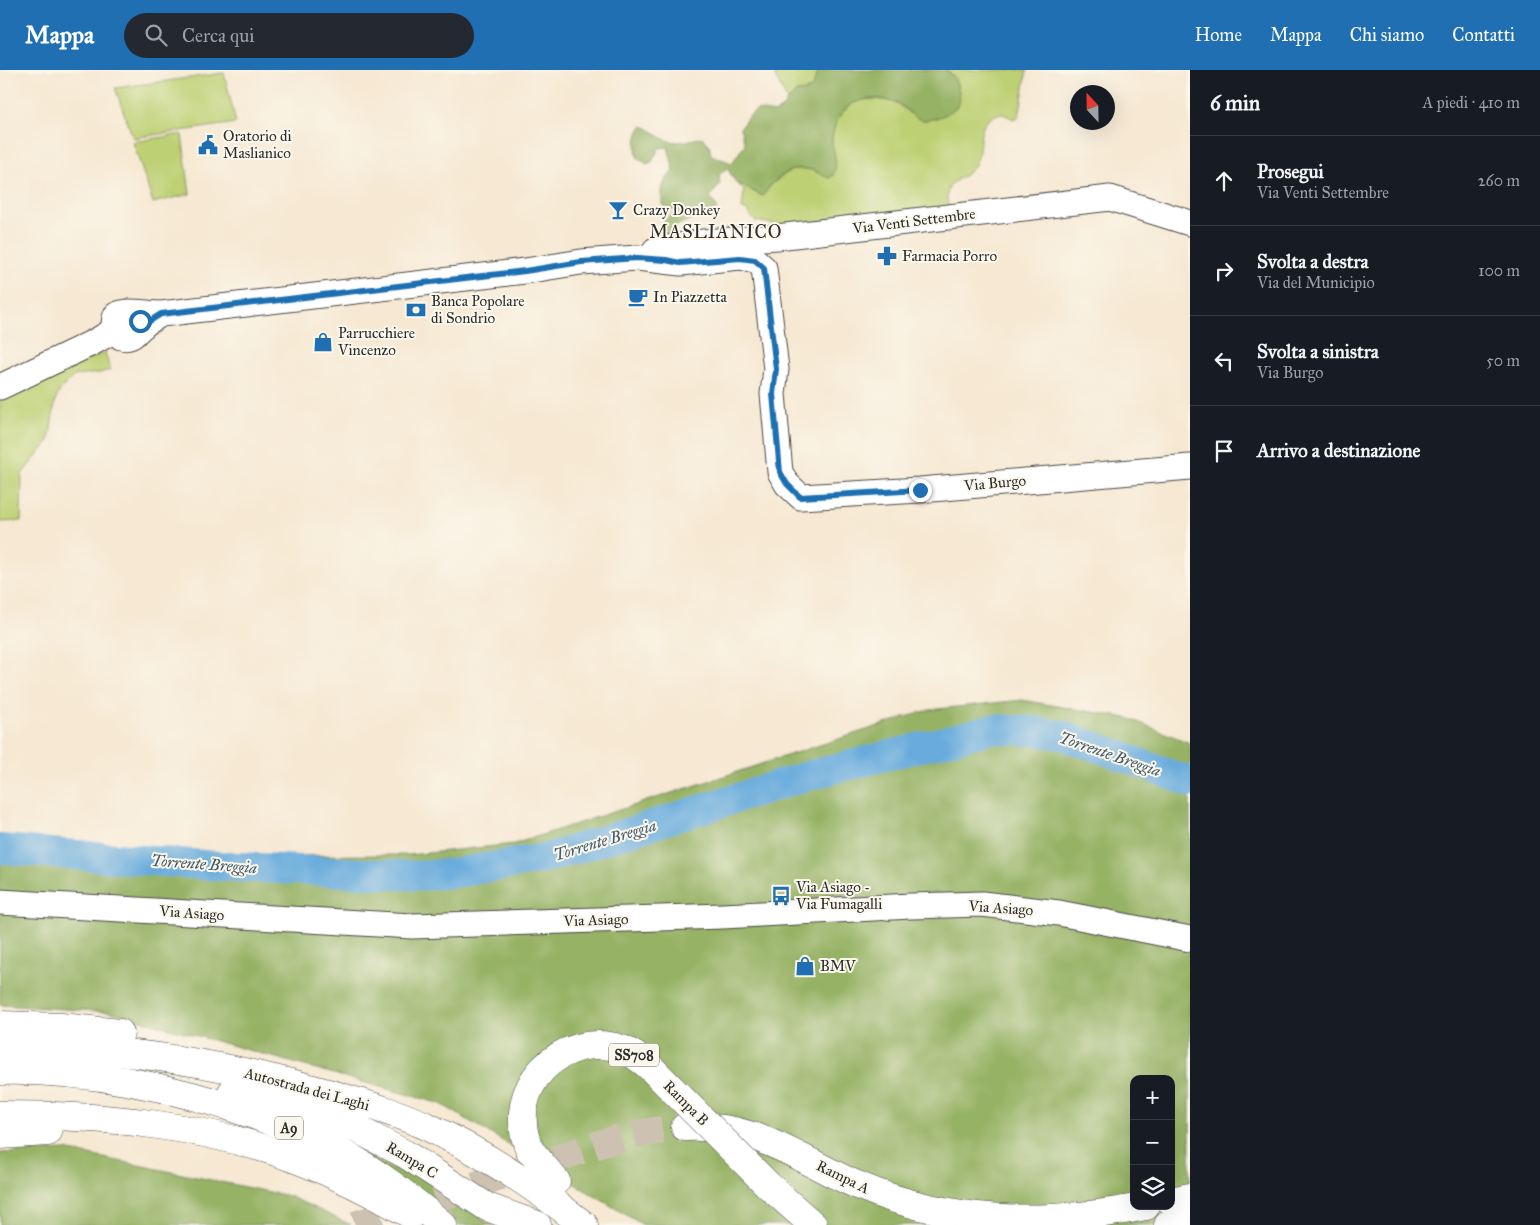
<!DOCTYPE html>
<html lang="it">
<meta charset="utf-8">
<style>
body{margin:0;font-family:"IM FELL Great Primer",serif;background:#242831;color:#f1f3f6}
.controls{position:absolute;right:15px;bottom:15px;display:grid;overflow:hidden;border-radius:10px;box-shadow:0 5px 20px #0002}
.controls button{width:45px;height:45px;display:grid;place-items:center;padding:0;border:0;border-bottom:1px solid #363941;background:#171b24;color:#f1f3f6;font:25px sans-serif}
.compass{position:absolute;left:1070px;top:15px;width:45px;height:45px;border-radius:50%;background:#171b24;box-shadow:0 5px 20px #0002;rotate:338deg}
.stop{position:absolute;width:15px;height:15px;margin:-11px;border:4px solid #1f6fb2;border-radius:50%;background:#fff}
.stop.end{background:#1f6fb2;border-color:#fff;box-shadow:0 1px 5px #0008}
.list{margin:0;padding:0;list-style:none}
h2{display:flex;justify-content:space-between;align-items:center;height:65px;margin:0;padding:0 20px;font-size:21px}
h2 small{font-size:16px;font-weight:400;color:#9ea1a6}
.list li{display:grid;grid-template-columns:32px 1fr auto;gap:15px;align-items:center;box-sizing:border-box;height:90px;padding:0 20px;border-top:1px solid #363941}
.list b{display:block;font-size:19px;white-space:nowrap}
.list p{margin:0;font-size:16px;white-space:nowrap;color:#9ea1a6}
.list em{font-size:16px;font-style:normal;color:#9ea1a6}
.icon{flex:none;width:28px;height:28px;fill:none;stroke:currentColor;stroke-width:2;stroke-linecap:round;stroke-linejoin:round}
.map{position:relative;flex:none;width:1190px;height:1155px;overflow:hidden}
header{display:flex;align-items:center;gap:30px;box-sizing:border-box;height:70px;padding:0 25px;background:#1f6fb2;color:#fff}
header strong{font-size:24px}
nav{display:flex;gap:28px;margin-inline-start:auto;font-size:18px}
.search{width:350px;height:45px;background:#242831;display:flex;align-items:center;gap:12px;box-sizing:border-box;padding:0 18px;border-radius:28px;color:#9ea1a6;font-size:19px}
main{display:flex}
aside{flex:1;background:#171b24}
.map>svg:first-child{display:block}
.green{fill:#bdd073;stroke:#747e4f}
.forest{fill:#96b265;stroke:#606e48;fill-rule:evenodd}
.lines{fill:none;stroke-linecap:round;stroke-linejoin:round}
.river{stroke:#67abdc;stroke-width:30}
.major-tunnel{stroke:#cdc2b1;stroke-width:28;stroke-dasharray:28 14;stroke-linecap:butt}
.minor-casing{stroke:#494744;stroke-width:27}
.major-casing{stroke:#494744;stroke-width:29}
.highway-casing{stroke:#494744;stroke-width:29}
.minor{stroke:#fff;stroke-width:25}
.major{stroke:#fff;stroke-width:28}
.highway{stroke:#fff;stroke-width:28}
.major-bridge-casing{stroke:#494744;stroke-width:29;stroke-linecap:butt}
.major-bridge{stroke:#fff;stroke-width:28}
.route{stroke:#1f6fb2;stroke-width:6}
.labels{text-anchor:middle;dominant-baseline:central;stroke-width:4;stroke-linejoin:round;paint-order:stroke}
.shield{fill:#fbf7ec;stroke:#696865;stroke-width:1}
.shield-label{font-size:14px;font-weight:bold;fill:#2b2b2b}
.poi-label{font-size:15px;fill:#2b2b2b;stroke:#fbf7ec;text-anchor:start}
.street-label{font-size:15px;fill:#2b2b2b;stroke:#fbf7ec}
.water-label{font-size:16px;font-style:italic;fill:#405869;stroke:#fbf7ec}
.quarter-label{font-size:18px;letter-spacing:1px;fill:#2b2b2b;stroke:#fbf7ec}
</style>
<header>
<strong>Mappa</strong>
<div class="search"><svg class="icon" aria-label="search" viewBox="0 0 24 24"><circle cx="10" cy="10" r="6"/><path d="M15 15l6 6"/></svg>Cerca qui</div>
<nav><a>Home</a><a>Mappa</a><a>Chi siamo</a><a>Contatti</a></nav>
</header>
<main>
<div class="map">
<svg width="1190" height="1155" viewBox="0 0 1190 1155">
<rect width="100%" height="100%" fill="#fbf7ec"/>
<filter id="ink" filterUnits="userSpaceOnUse"><feTurbulence type="fractalNoise" baseFrequency=".02" numOctaves="2"/><feDisplacementMap in="SourceGraphic" scale="10" xChannelSelector="R" yChannelSelector="G"/><feConvolveMatrix kernelMatrix="1 2 1 2 8 2 1 2 1" color-interpolation-filters="sRGB"/></filter>
<filter id="wash" filterUnits="userSpaceOnUse"><feTurbulence type="fractalNoise" baseFrequency=".0096" numOctaves="4" result="noise"/><feDisplacementMap in="SourceGraphic" scale="20" xChannelSelector="R" yChannelSelector="G"/><feGaussianBlur stdDeviation="1.12" result="paint"/><feColorMatrix in="noise" values="0 0 0 0 0 0 0 0 0 0 0 0 0 0 0 0 0 1.4 0 .05"/><feComposite in="paint" operator="in"/></filter>
<g filter="url(#wash)">
<rect width="100%" height="100%" fill="#f6e8d2"/>
<!-- green -->
<g class="green">
<path d="M 774,0 L 819,0 C 811,16 817,21 796,22 L 791,28 L 787,30 L 776,8 Z"/>
<path d="M 945,0 L 1027,0 L 1019,47 L 1013,49 C 1006,45 1000,41 992,47 C 975,58 983,77 976,93 C 966,113 940,106 949,138 L 798,158 L 755,151 L 746,140 L 742,139 L 744,120 L 736,113 L 747,116 L 755,123 C 759,120 764,118 769,116 C 785,106 789,95 811,100 C 817,101 823,106 829,108 L 833,106 C 838,92 831,82 832,68 C 835,47 849,28 872,29 C 887,30 899,32 910,44 L 951,3 Z"/>
<polygon points="224,3 236,53 133,68 115,18"/>
<polygon points="182,64 190,124 153,133 133,72"/>
<polygon points="105,282 110,300 100,303 74,306 60,320 55,332 49,371 22,404 21,451 0,452 0,330"/>
</g>
<!-- forest -->
<g class="forest">
<path d="M 819,0 L 945,0 C 953,4 956,10 958,18 C 959,23 961,28 959,33 C 953,44 933,51 922,50 C 914,48 909,41 903,37 C 889,26 859,26 846,38 C 838,46 833,58 832,69 C 832,81 842,100 829,108 C 823,106 817,102 812,100 C 790,94 774,109 763,126 C 753,122 746,116 736,113 L 727,98 L 719,105 L 720,115 L 710,126 L 718,139 L 678,155 L 657,172 L 652,170 L 664,151 L 676,142 L 663,135 C 659,121 663,110 674,101 L 668,77 L 659,78 L 652,92 L 647,94 L 637,87 C 636,76 635,65 642,56 C 650,58 653,62 659,66 C 673,76 687,71 702,67 L 709,74 L 711,85 L 732,93 L 745,74 L 740,58 L 748,47 L 757,40 L 775,43 L 783,38 L 787,30 L 791,28 L 796,22 C 817,21 811,16 819,0 Z"/>
<path d="M 1022,630 L 1128,648 L 1190,673 L 1190,1155 L 643,1155 L 441,1034 L 112,942 L 0,935 L 0,768 L 175,786 L 408,785 L 514,774 L 928,640 ZM 1134,1009 L 1171,1009 L 1171,1136 L 1134,1136 Z"/>
<polygon points="275,1039 383,1081 490,1154 495,1155 459,1155 449,1144"/>
<polygon points="65,1080 289,1126 351,1155 0,1155 0,1083"/>
</g>
<g class="lines">
<!-- river -->
<polyline class="river" points="0,779 218,796 420,806 454,803 547,788 807,706 992,659 1034,661 1062,665 1105,680 1190,712"/>
</g>
</g>
<g filter="url(#ink)">
<g class="lines">
<!-- major-tunnel -->
<polyline class="major-tunnel" points="355,1155 600,1074 635,1064 685,1057"/>
<defs>
<g id="minor">
<polyline points="655,180 703,172 777,167 1110,128 1190,153"/>
<path d="M 161,244 C 155,248 148,251 143,256 C 135,262 133,270 121,267 C 114,259 112,255 116,245 C 128,239 146,244 161,244 L 525,201 L 581,192 L 637,188 L 681,193 L 740,187 L 755,190 L 764,198 L 776,299 L 773,324 L 780,402 L 787,414 L 801,427 L 920,420 L 1190,397"/>
<polyline points="0,317 94,272 115,260"/>
<polyline points="0,832 412,856 723,846 911,836 982,834 1059,843 1190,869"/>
</g>
<g id="major">
<polyline points="283,1033 357,1059 405,1084 487,1137 537,1155"/>
<path d="M 685,1057 C 750,1054 786,1081 842,1108 C 854,1114 867,1119 880,1124 C 968,1155 1055,1154 1146,1136"/>
<polyline points="530,1080 556,1111"/>
<polyline points="768,1115 813,1155"/>
<polyline points="1171,1131 1190,1127"/>
<polyline points="1168,1155 1190,1149"/>
</g>
<g id="highway">
<polyline points="0,955 61,957 120,963"/>
<path d="M 0,976 C 113,976 226,993 335,1025 C 366,1034 398,1043 428,1057 C 484,1083 535,1117 584,1155"/>
<path d="M 0,1001 C 86,999 173,1017 254,1045 C 284,1056 313,1066 341,1082 C 378,1102 410,1128 443,1155"/>
<polyline points="232,1022 283,1033"/>
<path d="M 0,1045 C 100,1045 204,1054 298,1090 C 337,1105 375,1124 411,1145"/>
<polyline points="0,1065 48,1062"/>
</g>
</defs>
<!-- minor casing -->
<use href="#minor" class="minor-casing"/>
<!-- major casing -->
<use href="#major" class="major-casing"/>
<!-- highway casing -->
<use href="#highway" class="highway-casing"/>
<!-- minor -->
<use href="#minor" class="minor"/>
<!-- major -->
<use href="#major" class="major"/>
<!-- highway -->
<use href="#highway" class="highway"/>
<defs>
<path id="major-bridge" d="M 530,1080 C 502,1020 560,959 622,979 C 633,983 642,990 651,998 L 768,1115"/>
</defs>
<!-- major-bridge casing -->
<use href="#major-bridge" class="major-bridge-casing"/>
<!-- major-bridge -->
<use href="#major-bridge" class="major-bridge"/>
</g>
</g>
<g class="lines" filter="url(#ink)">
<!-- route -->
<polyline class="route" points="140,251 140,257 161,244 525,201 581,192 637,188 666,190 680,193 740,188 755,190 764,198 776,299 773,324 780,402 787,414 800,427 920,420"/>
</g>
<!-- icons -->
<defs>
<symbol id="civic-bare" viewBox="-9 -9 18 18"><path d="M-.6-6.5H3V-4.5H.6V-3L4-1V1h2V6H-6V1h2V-1L-.6-3ZM-1.2 2.5V6h2.4V2.5Z" fill="#1f6fb2" stroke="#fbf7ec" stroke-width="2.5" paint-order="stroke"/></symbol>
<symbol id="bar-bare" viewBox="-9 -9 18 18"><path d="M-6-5H6L.8 .8V4.5H3.5V6h-7V4.5H-.8V.8Z" fill="#1f6fb2" stroke="#fbf7ec" stroke-width="2.5" paint-order="stroke"/></symbol>
<symbol id="pharmacy-bare" viewBox="-9 -9 18 18"><path d="M-2-6h4v4h4v4h-4v4h-4v-4h-4v-4h4Z" fill="#1f6fb2" stroke="#fbf7ec" stroke-width="2.5" paint-order="stroke"/></symbol>
<symbol id="cafe-bare" viewBox="-9 -9 18 18"><path d="M-5.5-4.5H6V0H3Q3 3.5 0 3.5H-2.5Q-5.5 3.5-5.5 0ZM3-3.2v2h1.7v-2ZM-6 4.5H4V6H-6Z" fill="#1f6fb2" stroke="#fbf7ec" stroke-width="2.5" paint-order="stroke"/></symbol>
<symbol id="bank-bare" viewBox="-9 -9 18 18"><path d="M-6-4H6V4H-6ZM0-2.3a2.3 2.3 0 1 0 0 4.6a2.3 2.3 0 1 0 0-4.6Z" fill="#1f6fb2" stroke="#fbf7ec" stroke-width="2.5" paint-order="stroke"/></symbol>
<symbol id="shop-bare" viewBox="-9 -9 18 18"><path d="M-5-2.5h2.3a2.7 3.5 0 0 1 5.4 0H5L5.5 6h-11ZM-1.5-2.5h3a1.5 2.3 0 0 0-3 0Z" fill="#1f6fb2" stroke="#fbf7ec" stroke-width="2.5" paint-order="stroke"/></symbol>
<symbol id="bus-bare" viewBox="-9 -9 18 18"><path d="M-5-6H5V4H4V6H2V4H-2V6H-4V4H-5ZM-3.5-4V0h7V-4ZM-3.5 1.2v1.5H-2V1.2ZM2 1.2v1.5H3.5V1.2Z" fill="#1f6fb2" stroke="#fbf7ec" stroke-width="2.5" paint-order="stroke"/></symbol>
</defs>
<g fill-rule="evenodd">
<use href="#civic-bare" x="194" y="61" width="28" height="28"/>
<use href="#bar-bare" x="604" y="126" width="28" height="28"/>
<use href="#pharmacy-bare" x="873" y="172" width="28" height="28"/>
<use href="#cafe-bare" x="624" y="213" width="28" height="28"/>
<use href="#bank-bare" x="402" y="226" width="28" height="28"/>
<use href="#shop-bare" x="309" y="258" width="28" height="28"/>
<use href="#bus-bare" x="767" y="812" width="28" height="28"/>
<use href="#shop-bare" x="791" y="882" width="28" height="28"/>
</g>
<g class="labels">
<!-- shield labels -->
<g class="shield">
<rect x="609" y="973.5" width="50" height="23" rx="4"/>
<rect x="275" y="1046.5" width="28" height="23" rx="4"/>
</g>
<g class="shield-label">
<text x="634" y="985">SS708</text>
<text x="289" y="1058">A9</text>
</g>
<!-- poi labels -->
<g class="poi-label">
<text x="223" y="66">Oratorio di<tspan x="223" dy="17">Maslianico</tspan></text>
<text x="633" y="140">Crazy Donkey</text>
<text x="902" y="186">Farmacia Porro</text>
<text x="653" y="227">In Piazzetta</text>
<text x="431" y="231">Banca Popolare<tspan x="431" dy="17">di Sondrio</tspan></text>
<text x="338" y="263">Parrucchiere<tspan x="338" dy="17">Vincenzo</tspan></text>
<text x="796" y="817">Via Asiago -<tspan x="796" dy="17">Via Fumagalli</tspan></text>
<text x="820" y="896">BMV</text>
</g>
<!-- street labels -->
<g class="street-label">
<text transform="translate(914 151) rotate(-7)">Via Venti Settembre</text>
<text transform="translate(995 413) rotate(-5)">Via Burgo</text>
<text transform="translate(1001 838) rotate(4)">Via Asiago</text>
<text transform="translate(192 843) rotate(4)">Via Asiago</text>
<text transform="translate(596 850) rotate(-2)">Via Asiago</text>
<text transform="translate(307 1019) rotate(15)">Autostrada dei Laghi</text>
<text transform="translate(686 1033) rotate(45)">Rampa B</text>
<text transform="translate(412 1090) rotate(31)">Rampa C</text>
<text transform="translate(843 1107) rotate(26)">Rampa A</text>
</g>
<!-- water labels -->
<g class="water-label">
<text transform="translate(1110 684) rotate(19)">Torrente Breggia</text>
<text transform="translate(605 770) rotate(-17)">Torrente Breggia</text>
<text transform="translate(204 794) rotate(4)">Torrente Breggia</text>
</g>
<!-- quarter labels -->
<g class="quarter-label">
<text x="716" y="162">MASLIANICO</text>
</g>
</g>
</svg>
<div class="controls">
<button>+</button>
<button>−</button>
<button><svg class="icon" aria-label="layers" viewBox="0 0 24 24"><path d="M12 4l9 5-9 5-9-5zM3 14l9 5 9-5"/></svg></button>
</div>
<svg class="compass" viewBox="-18 -18 36 36"><path d="M0-13l5 13h-10z" fill="#e53935"/><path d="M0 13l5-13h-10z" fill="#9ea1a6"/></svg>
<div class="stop" style="left:140px;top:251px"></div>
<div class="stop end" style="left:920px;top:420px"></div>
</div>
<aside>
<h2>6 min<small>A piedi · 410 m</small></h2>
<ul class="list">
<li><svg class="icon" aria-label="ahead" viewBox="0 0 24 24"><path d="M12 20V5M6 11l6-6 6 6"/></svg><div><b>Prosegui</b><p>Via Venti Settembre</p></div><em>260 m</em></li>
<li><svg class="icon" aria-label="right" viewBox="0 0 24 24"><path d="M7 20v-9h11M14 6l5 5-5 5"/></svg><div><b>Svolta a destra</b><p>Via del Municipio</p></div><em>100 m</em></li>
<li><svg class="icon" aria-label="left" viewBox="0 0 24 24"><path d="M17 20v-9H6M10 6l-5 5 5 5"/></svg><div><b>Svolta a sinistra</b><p>Via Burgo</p></div><em>50 m</em></li>
<li><svg class="icon" aria-label="arrive" viewBox="0 0 24 24"><path d="M6 21V4h12l-3 4 3 4H6"/></svg><div><b>Arrivo a destinazione</b></div></li>
</ul>
</aside>
</main>
